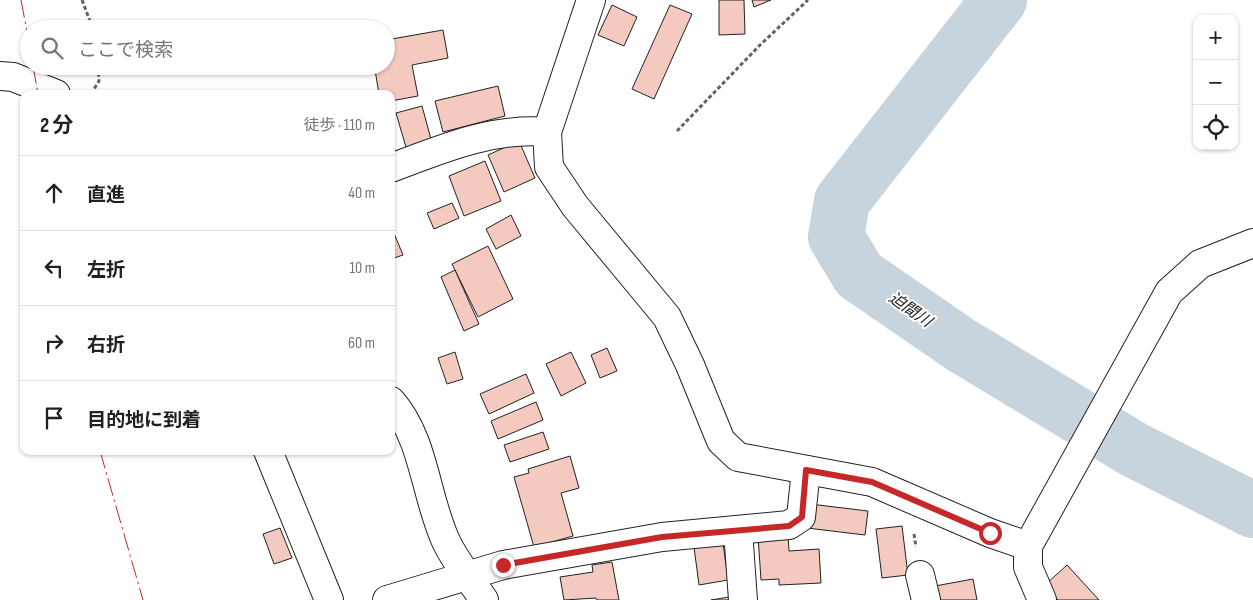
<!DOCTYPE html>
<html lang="ja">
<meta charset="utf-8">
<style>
body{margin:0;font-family:"Sofia Sans Condensed","Noto Sans JP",sans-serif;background:#f6f6f6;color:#202124}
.controls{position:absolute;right:15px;top:15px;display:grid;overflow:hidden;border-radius:10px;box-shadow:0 1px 4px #0004}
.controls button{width:45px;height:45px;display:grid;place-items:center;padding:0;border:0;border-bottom:1px solid #e0e0e0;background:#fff;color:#202124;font:25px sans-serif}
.stop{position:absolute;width:15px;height:15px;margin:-11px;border:4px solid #c62828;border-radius:50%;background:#fff}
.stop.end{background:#c62828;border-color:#fff;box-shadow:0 1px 5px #0008}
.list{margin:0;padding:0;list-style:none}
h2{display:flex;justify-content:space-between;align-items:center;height:65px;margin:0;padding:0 20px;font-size:21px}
h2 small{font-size:16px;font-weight:400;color:#757577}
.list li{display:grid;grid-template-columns:32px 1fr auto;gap:15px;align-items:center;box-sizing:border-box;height:75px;padding:0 20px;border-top:1px solid #e0e0e0}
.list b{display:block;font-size:19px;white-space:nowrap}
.list em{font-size:16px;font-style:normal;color:#757577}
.icon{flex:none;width:28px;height:28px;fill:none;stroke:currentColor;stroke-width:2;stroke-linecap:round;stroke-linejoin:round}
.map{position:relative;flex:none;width:1253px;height:600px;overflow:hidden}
.search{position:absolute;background:#fff;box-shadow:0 1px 4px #0004;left:20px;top:20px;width:375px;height:55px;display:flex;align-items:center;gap:12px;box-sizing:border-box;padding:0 18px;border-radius:28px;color:#757577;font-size:19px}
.panel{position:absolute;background:#fff;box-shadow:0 1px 4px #0004;left:20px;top:90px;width:375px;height:365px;border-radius:10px}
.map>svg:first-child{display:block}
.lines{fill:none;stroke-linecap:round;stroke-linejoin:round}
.river{stroke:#c7d3dd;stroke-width:56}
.building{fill:#f3c9c0;stroke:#222}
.minor-casing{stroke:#222;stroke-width:30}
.path{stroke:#646464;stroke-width:3;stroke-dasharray:4 2.5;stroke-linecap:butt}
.minor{stroke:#fff;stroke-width:28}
.power{stroke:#c62828;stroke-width:1;stroke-dasharray:18 4 2.5 4;stroke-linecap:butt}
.route{stroke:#c62828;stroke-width:6}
.labels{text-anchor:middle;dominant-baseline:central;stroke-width:4;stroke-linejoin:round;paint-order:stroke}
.water-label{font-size:16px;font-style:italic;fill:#222;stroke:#fff}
</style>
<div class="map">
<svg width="1253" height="600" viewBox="0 0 1253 600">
<rect width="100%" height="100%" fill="#fff"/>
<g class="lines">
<!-- river -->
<polyline class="river" points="999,0 842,201 836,237 859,275 961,345 1133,449 1253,510"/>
</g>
<!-- building -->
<g class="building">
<polygon points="719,0 744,0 745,34 719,35"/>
<polygon points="752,0 771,0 754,7"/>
<polygon points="612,5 637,17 624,46 598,35"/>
<polygon points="670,5 692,14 654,99 632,89"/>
<polygon points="443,30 448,58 412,65 418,96 391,101 391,94 379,94 375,70 380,69 379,66 386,66 386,40"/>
<polygon points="498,86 505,116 443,132 435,101"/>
<polygon points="422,106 435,154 410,161 396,113"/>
<polygon points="519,141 535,178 504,192 488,155"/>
<polygon points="485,161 501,201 464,216 449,176"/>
<polygon points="452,203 459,218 434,229 427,213"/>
<polygon points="511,215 521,236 496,249 486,229"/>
<polygon points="391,226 403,255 391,259"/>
<polygon points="488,246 513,299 478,317 452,264"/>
<polygon points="455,270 479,324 464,331 441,277"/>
<polygon points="607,348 617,371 600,378 591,355"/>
<polygon points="455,352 463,379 447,384 438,358"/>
<polygon points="571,352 586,383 561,396 546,364"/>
<polygon points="526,374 534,393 489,414 480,394"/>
<polygon points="536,402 543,420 498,439 491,421"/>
<polygon points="543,432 549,449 510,462 504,445"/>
<polygon points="570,456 579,488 561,493 573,536 534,547 514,477 529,473 528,469"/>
<polygon points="810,504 868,511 865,535 807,528"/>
<polygon points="902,526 908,575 882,578 876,529"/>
<polygon points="280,528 292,558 274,564 263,534"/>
<polygon points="788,534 789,551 819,549 821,583 779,585 779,579 761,580 758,536"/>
<polygon points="723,543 728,580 699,585 694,547"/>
<polygon points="612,562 619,600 597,600 596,598 564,600 560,577 593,572 592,565"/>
<polygon points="1067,565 1099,600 1058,600 1045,585"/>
<polygon points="973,579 977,600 937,600 935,586"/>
<polygon points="729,597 730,600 711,600"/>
</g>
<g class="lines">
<defs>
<g id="minor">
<polyline points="591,0 547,132 549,167 575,206 667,317 690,365 721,441 738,457 872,482 990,533 1028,546"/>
<polyline points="0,76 13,77 56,94"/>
<path d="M 391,168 C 441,149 493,127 547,132"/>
<path d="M 391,401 C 424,438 425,494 445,539 C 454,560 471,580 484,600"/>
<polyline points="268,451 329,600"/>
<polyline points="738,530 743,600"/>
<polyline points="920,575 926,600"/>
<polyline points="387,600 503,565 662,537 789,525 801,517 806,470"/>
<polyline points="1042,600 1028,567 1028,546 1169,292 1200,264 1253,243"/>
</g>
</defs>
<!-- minor casing -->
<use href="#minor" class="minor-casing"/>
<!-- path -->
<g class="path">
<polyline points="82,0 93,29"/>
<polyline points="91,94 99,81 98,66"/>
<polyline points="677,131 760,45 808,0"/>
<polyline points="914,534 916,547"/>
</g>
<!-- minor -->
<use href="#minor" class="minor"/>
<!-- power -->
<g class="power">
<polyline points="21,0 29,42"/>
<polyline points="33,66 38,94"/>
<polyline points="100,451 143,600"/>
</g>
</g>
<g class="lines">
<!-- route -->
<polyline class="route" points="503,565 662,537 789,526 802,517 806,470 872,482 990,533"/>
</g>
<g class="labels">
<!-- water labels -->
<g class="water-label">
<text transform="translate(910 310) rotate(35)">迫間川</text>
</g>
</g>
</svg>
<div class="controls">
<button>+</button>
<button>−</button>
<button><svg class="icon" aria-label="locate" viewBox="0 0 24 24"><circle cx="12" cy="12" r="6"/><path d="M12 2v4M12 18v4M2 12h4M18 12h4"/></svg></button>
</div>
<div class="stop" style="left:990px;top:533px"></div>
<div class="stop end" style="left:503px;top:565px"></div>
<div class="search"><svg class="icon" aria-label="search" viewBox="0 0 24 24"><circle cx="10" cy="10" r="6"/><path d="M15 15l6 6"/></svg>ここで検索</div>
<section class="panel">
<h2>2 分<small>徒歩 · 110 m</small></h2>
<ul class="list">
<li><svg class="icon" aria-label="ahead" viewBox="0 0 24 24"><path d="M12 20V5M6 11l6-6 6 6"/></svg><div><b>直進</b></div><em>40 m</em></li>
<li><svg class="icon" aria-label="left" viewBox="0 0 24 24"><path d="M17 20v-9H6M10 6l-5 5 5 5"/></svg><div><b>左折</b></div><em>10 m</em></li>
<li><svg class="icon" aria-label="right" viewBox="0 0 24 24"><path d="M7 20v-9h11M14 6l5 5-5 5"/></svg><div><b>右折</b></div><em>60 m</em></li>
<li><svg class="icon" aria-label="arrive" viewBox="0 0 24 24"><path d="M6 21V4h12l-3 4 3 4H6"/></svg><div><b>目的地に到着</b></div></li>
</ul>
</section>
</div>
